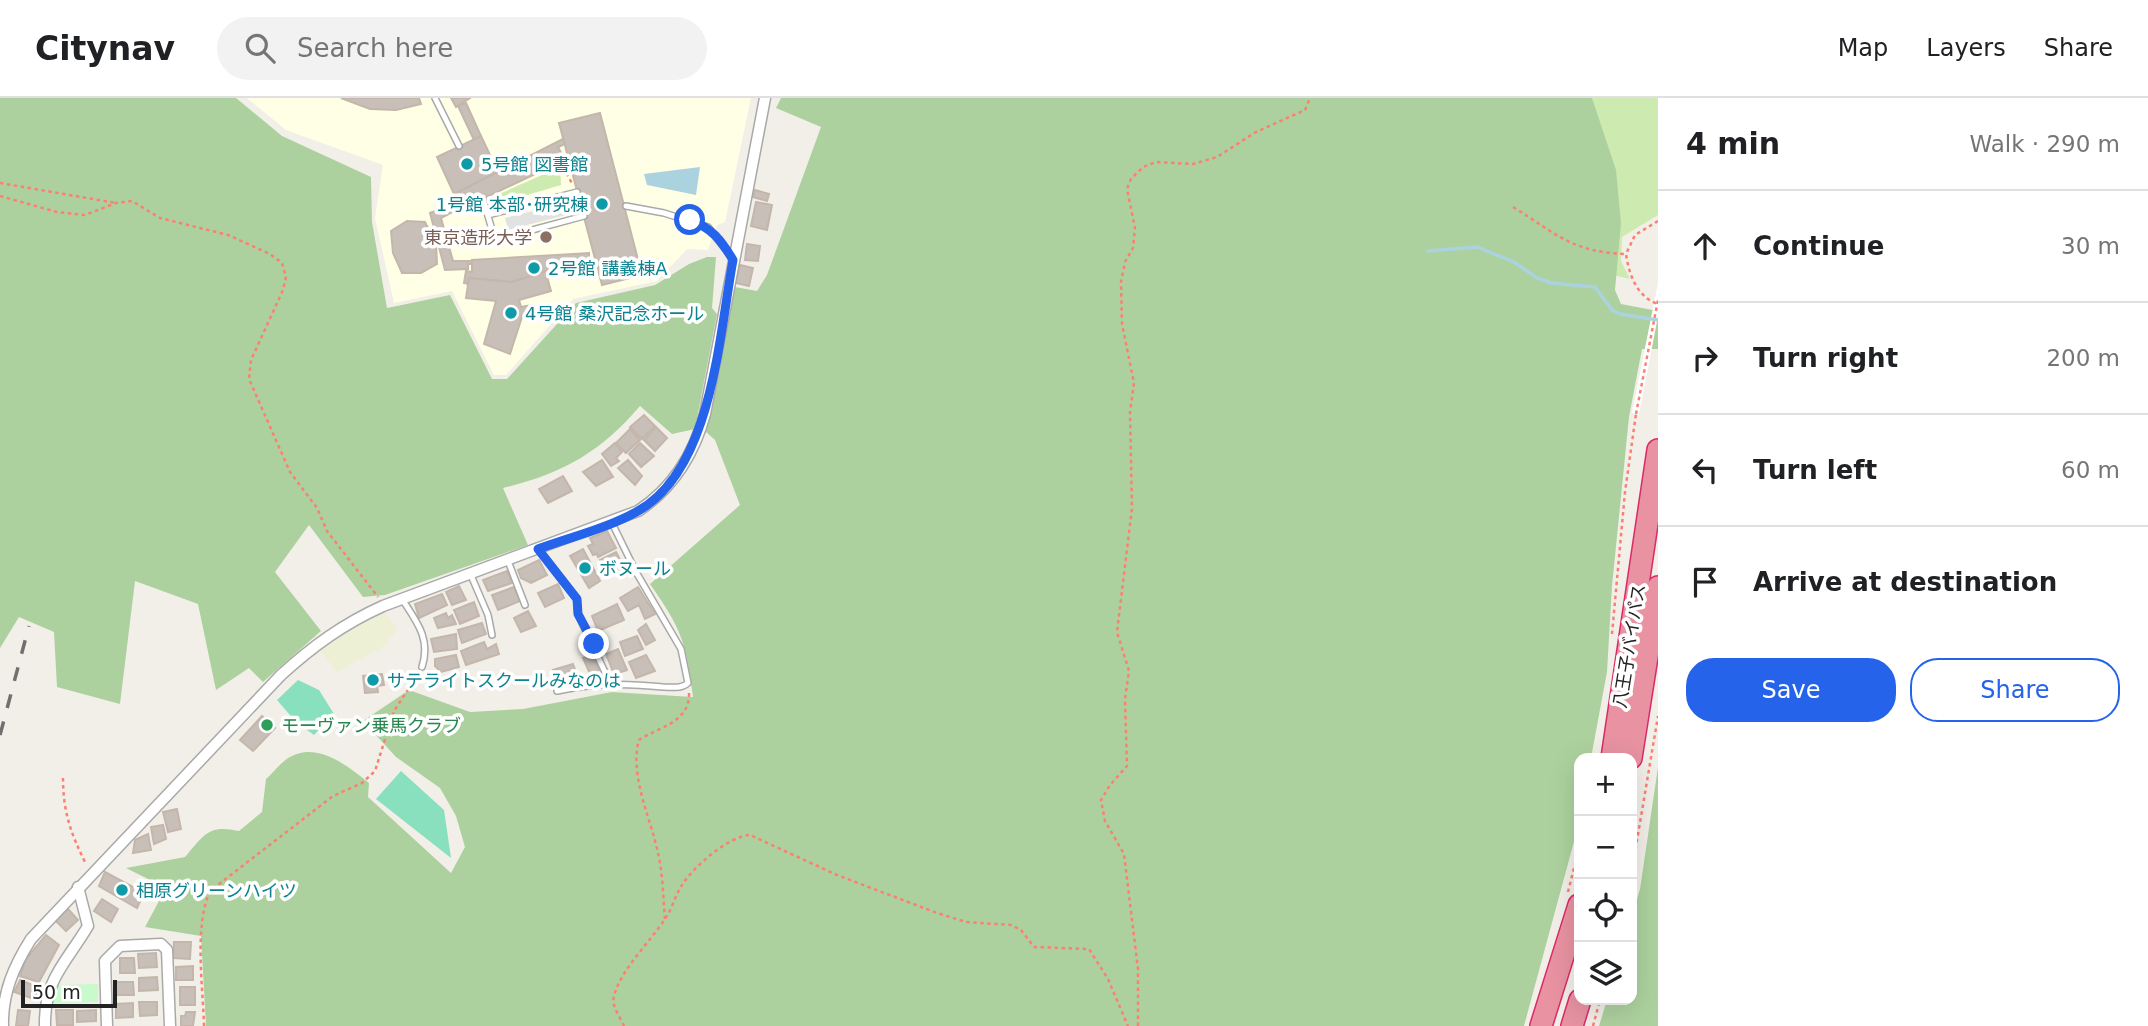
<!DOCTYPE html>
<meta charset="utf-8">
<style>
body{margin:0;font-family:"DejaVu Sans","Noto Sans JP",sans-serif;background:#f2f2f2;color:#202124}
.controls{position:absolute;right:21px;bottom:21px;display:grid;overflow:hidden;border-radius:14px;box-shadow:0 7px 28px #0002}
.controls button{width:63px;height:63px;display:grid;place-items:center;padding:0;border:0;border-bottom:2px solid #e0e0e0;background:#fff;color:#202124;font:35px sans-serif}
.scale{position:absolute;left:21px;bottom:18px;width:96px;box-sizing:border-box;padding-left:7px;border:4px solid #222;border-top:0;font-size:19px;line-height:24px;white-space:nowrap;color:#222;-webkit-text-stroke:5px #fff;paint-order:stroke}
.stop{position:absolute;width:21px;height:21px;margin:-16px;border:5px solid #2563eb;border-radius:50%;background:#fff}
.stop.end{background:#2563eb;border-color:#fff;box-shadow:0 2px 7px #0008}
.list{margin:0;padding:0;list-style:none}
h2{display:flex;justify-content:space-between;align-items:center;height:91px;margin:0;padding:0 28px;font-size:30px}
h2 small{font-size:23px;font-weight:400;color:#757577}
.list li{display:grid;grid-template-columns:46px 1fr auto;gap:21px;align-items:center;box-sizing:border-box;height:112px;padding:0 28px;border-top:2px solid #e0e0e0}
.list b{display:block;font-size:26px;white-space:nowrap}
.list em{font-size:23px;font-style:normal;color:#757577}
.actions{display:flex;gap:14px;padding:21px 28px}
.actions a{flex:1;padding:16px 0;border:2px solid #2563eb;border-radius:28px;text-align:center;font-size:24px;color:#2563eb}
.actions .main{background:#2563eb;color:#fff}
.icon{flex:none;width:38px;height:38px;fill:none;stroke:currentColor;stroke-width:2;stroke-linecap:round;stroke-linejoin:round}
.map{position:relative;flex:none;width:1658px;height:928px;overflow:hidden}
header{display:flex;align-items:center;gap:42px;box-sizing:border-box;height:98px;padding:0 35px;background:#fff;border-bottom:2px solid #e0e0e0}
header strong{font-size:33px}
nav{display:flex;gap:38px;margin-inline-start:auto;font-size:24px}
.search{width:490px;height:63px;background:#f2f2f2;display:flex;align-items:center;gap:18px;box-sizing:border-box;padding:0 24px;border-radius:38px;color:#757577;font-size:26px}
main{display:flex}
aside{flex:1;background:#fff}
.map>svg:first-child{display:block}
.education{fill:#ffffe5}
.farmland{fill:#eef0d5}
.grass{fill:#cdebb0}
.forest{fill:#add19e}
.park{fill:#c8facc}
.pitch{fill:#88e0be}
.parking{fill:#e2e2e2}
.water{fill:#aad3df}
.pier{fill:#fff}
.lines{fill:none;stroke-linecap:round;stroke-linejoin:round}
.stream{stroke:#aad3df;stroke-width:3.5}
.building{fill:#c7bfb8;stroke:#c4b6ab;stroke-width:2}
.lane-casing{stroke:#a9a9a9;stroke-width:8}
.street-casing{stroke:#a9a9a9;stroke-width:13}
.highway-casing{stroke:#dc2a67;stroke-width:24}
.path{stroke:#fa8072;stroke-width:2.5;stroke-dasharray:3.5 3.5;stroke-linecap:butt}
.lane{stroke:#fff;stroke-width:5}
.street{stroke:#fff;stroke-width:10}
.highway{stroke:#e892a2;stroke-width:21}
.rail{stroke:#707070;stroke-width:3.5;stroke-dasharray:14 14;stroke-linecap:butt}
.path-bridge{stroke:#fa8072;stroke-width:2.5;stroke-dasharray:3.5 3.5;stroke-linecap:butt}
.route{stroke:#2563eb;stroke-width:9}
.culture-dot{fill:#0f9aa8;stroke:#fff;stroke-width:2.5}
.education-dot{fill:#8d6e63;stroke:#fff;stroke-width:2.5}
.leisure-dot{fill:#2e9e5b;stroke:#fff;stroke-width:2.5}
.labels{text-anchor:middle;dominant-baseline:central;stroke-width:7;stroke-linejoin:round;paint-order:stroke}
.culture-label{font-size:18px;fill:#0d838f;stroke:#fff;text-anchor:start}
.education-label{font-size:18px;fill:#785e54;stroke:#fff;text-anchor:end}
.street-label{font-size:18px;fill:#222;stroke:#fff}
.leisure-label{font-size:18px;fill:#27864d;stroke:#fff;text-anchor:start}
</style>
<header>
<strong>Citynav</strong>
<div class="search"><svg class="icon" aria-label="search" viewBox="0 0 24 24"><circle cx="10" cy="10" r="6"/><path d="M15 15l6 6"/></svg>Search here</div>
<nav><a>Map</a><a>Layers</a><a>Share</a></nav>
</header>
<main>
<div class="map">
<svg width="1658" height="928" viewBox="0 0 1658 928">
<rect width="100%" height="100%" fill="#f2efe9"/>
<!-- education -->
<polygon class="education" points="247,0 751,0 725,124 717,127 708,152 687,151 657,183 573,201 506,277 494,277 452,193 394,205 375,120 383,67 286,32"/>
<!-- farmland -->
<polygon class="farmland" points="385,515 397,531 385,548 336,574 320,551 362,525"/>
<!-- grass -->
<g class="grass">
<polygon points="1314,0 1658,0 1658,117 1622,139 1621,163 1630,181 1562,165"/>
<polygon points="560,69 561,87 494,107 490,100"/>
</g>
<!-- forest -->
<g class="forest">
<path d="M 0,0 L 236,0 L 282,38 L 371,79 L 372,124 L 387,210 L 450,197 L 492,281 L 507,281 L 576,205 L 655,187 L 689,166 L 707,159 L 716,159 L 712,210 L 717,216 L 695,331 L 672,336 L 640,308 C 601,354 562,376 503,390 L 528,447 L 385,497 L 363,499 L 309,427 L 275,474 L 321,533 L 263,584 L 249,570 L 216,592 L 198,506 L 135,483 L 120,606 L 57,589 L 54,534 L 19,519 L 0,550 Z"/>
<path d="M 781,0 L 1592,0 L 1616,72 L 1621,125 L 1615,192 L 1621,206 L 1658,213 L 1658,251 L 1642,251 L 1629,319 L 1612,488 L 1607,574 L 1591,660 L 1579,660 L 1579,725 L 1524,928 L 206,928 L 201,838 L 145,829 L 166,790 L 126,770 L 185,759 C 204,737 208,726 239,733 L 262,714 L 266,681 C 274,674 282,663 290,659 C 318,643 349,669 369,685 L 368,699 L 451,775 L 465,749 L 456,718 L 440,690 L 396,659 L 363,623 L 409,592 L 470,614 L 523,611 L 612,594 L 693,599 C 686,544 682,532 650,486 L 740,407 L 715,342 L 706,334 L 735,189 L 757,193 L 767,177 L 821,29 L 776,10 Z"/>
<polygon points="1658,669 1658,928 1599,928 1607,902 1632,902 1632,818 1640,791"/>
</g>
<!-- park -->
<polygon class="park" points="98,886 98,904 50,905 55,887"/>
<!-- pitch -->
<g class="pitch">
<polygon points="298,582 319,592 334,616 314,637 296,624 277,602"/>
<polygon points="401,673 444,712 451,760 376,701"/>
</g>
<!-- parking -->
<polygon class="parking" points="579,101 582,113 508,132 505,120"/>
<!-- water -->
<polygon class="water" points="700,69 696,97 647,87 644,76"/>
<!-- pier -->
<polygon class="pier" points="1658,185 1658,218 1639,317 1632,315"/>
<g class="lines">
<!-- stream -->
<polyline class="stream" points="1428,153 1477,149 1514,164 1537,180 1551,185 1595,189 1612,212 1620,216 1658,222"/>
</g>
<!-- building -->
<g class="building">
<polygon points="341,0 419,0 421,6 396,12 370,11"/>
<polygon points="451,0 470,0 456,9"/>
<polygon points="466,5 481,38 474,42 458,8"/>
<polygon points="600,15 642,177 602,187 559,25"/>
<polygon points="481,38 499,76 454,96 437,59"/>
<polygon points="563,41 565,46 558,49 565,62 461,111 454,96"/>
<polygon points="755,92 769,96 767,103 753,99"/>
<polygon points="756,104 772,107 767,132 751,128"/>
<polygon points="452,107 460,110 441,120 453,163 472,163 472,166 468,166 468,171 445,172 430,115"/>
<polygon points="407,123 425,124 436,146 437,166 421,175 402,175 393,155 391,133"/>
<polygon points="747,146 760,148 758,163 745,162"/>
<polygon points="589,155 589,168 597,167 598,172 549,172 512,184 469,180 468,186 464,185 466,173 472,174 472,162"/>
<polygon points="740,167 753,170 749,188 736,185"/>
<polygon points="549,172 550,178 547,179 551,193 519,202 521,209 532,207 533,214 523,216 510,256 484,246 496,203 466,200 469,180 512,184"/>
<polygon points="644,317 655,328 642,341 630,329"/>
<polygon points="656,329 667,340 655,353 644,342"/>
<polygon points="630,331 640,342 626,355 616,345"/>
<polygon points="615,345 622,354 616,360 619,363 611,368 602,356"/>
<polygon points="640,345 654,358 641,369 629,356"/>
<polygon points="602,362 613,379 596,388 583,374"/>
<polygon points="628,362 642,378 635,387 618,370"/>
<polygon points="563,378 572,393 548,405 539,391"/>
<polygon points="607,433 616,450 598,459 597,456 593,457 588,448 593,446 590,440"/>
<polygon points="583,451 600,483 589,490 570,458"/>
<polygon points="616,454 624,469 607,477 600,462"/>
<polygon points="539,462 547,477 531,485 521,480 518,472"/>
<polygon points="507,473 512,485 488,493 483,482"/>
<polygon points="558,486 564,500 545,509 538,495"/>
<polygon points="459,488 466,502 452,507 446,494"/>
<polygon points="514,489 520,503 498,512 492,497"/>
<polygon points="638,489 655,516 645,521 639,507 628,513 620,500"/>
<polygon points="442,496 447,507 419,520 415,506"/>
<polygon points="474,504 479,518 460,526 454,512"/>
<polygon points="617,506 624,522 598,533 592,518"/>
<polygon points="528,513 536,528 521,534 514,520"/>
<polygon points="446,515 448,520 452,517 456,526 438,530 434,520"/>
<polygon points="482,525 486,536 462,545 458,532"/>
<polygon points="646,526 655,542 646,547 638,532"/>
<polygon points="456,536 457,551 434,554 431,541"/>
<polygon points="637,538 643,551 625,558 620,544"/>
<polygon points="484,544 487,551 496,546 499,556 466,567 461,553"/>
<polygon points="618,551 627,572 614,576 606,556"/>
<polygon points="591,556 599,572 590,576 583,560"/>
<polygon points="456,557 459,569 441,574 435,568 435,561"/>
<polygon points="646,557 655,573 636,580 629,564"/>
<polygon points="573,566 577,577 557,582 553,572"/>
<polygon points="382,576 384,587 377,588 378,594 365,595 363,578"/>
<polygon points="262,618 275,630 253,653 240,642"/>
<polygon points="177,711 181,731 168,734 163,714"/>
<polygon points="163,727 166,741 154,746 151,729"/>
<polygon points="148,736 151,752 133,755 135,742"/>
<polygon points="105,774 144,795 137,810 99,788"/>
<polygon points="102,801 118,811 111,824 94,813"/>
<polygon points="68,811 78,822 66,833 55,822"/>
<polygon points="46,837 59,847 39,884 20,878 26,861"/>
<polygon points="174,844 191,844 190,861 173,860"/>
<polygon points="156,855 157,869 139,870 138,856"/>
<polygon points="120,860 134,860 135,875 120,875"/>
<polygon points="193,868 193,882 176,882 176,869"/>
<polygon points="157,879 158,892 139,893 139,880"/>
<polygon points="20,882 38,889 34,901 14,894"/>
<polygon points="115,884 133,884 134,897 115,897"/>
<rect x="180" y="889" width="15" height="18"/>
<polygon points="139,904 157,904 157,917 140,918"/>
<polygon points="133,905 133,919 116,920 116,906"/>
<polygon points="18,912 30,913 28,928 16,928"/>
<polygon points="56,912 73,912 73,927 57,927"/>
<polygon points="96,912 96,923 77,924 77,913"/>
<polygon points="186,914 195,914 193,928 181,928 181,918 185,918"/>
</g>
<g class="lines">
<defs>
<g id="lane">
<polyline points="435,0 459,48"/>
<polyline points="483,101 495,142 584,118"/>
<polyline points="626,108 664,115 708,129 733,161"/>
<polyline points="488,117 577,94"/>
<polyline points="538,451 577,501 578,516 610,585"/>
<polyline points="508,463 525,507"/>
<polyline points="470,475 488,517 492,537"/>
<path d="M 402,501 C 417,524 431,541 422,569"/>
<path d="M 557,593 C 594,585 625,585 663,589 C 672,589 682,591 688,585 L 681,551 L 636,474 L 612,425"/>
</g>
<g id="street">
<path d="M 3,928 C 2,895 14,868 31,841 L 281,577 C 313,548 343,526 383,508 L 638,413 C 673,390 694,356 705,316 L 765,0"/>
<path d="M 45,928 C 44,881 66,865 88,828 L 78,789"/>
<polyline points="107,928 105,863 120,848 161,846 167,852 170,928"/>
</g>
<g id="highway">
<polyline points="1612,660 1658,352"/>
<polyline points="1631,660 1658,489"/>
<polyline points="1541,928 1579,807"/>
<polyline points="1572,928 1580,902"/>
</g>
</defs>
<!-- lane casing -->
<use href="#lane" class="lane-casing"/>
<!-- street casing -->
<use href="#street" class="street-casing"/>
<!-- highway casing -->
<use href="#highway" class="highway-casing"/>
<!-- path -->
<g class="path">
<polyline points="563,69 573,87"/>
<polyline points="0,85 116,105"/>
<polyline points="0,98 57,114 85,117 116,105 132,103 160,120 228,137 270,156 282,165 286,179 283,192 251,262 249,281 290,374 317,410 327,433 378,499"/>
<path d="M 1513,109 C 1557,136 1571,154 1626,156"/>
<path d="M 1658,123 L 1635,137 L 1626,156 C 1629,177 1637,199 1658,206"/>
<polyline points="1612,536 1625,394 1636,316"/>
<path d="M 63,680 C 63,714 71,736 86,766"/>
<polyline points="1632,772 1658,618"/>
<polyline points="1568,794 1579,750"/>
<path d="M 665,821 C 663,799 663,776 658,755 C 651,721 629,677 639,642 C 658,629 690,625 689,595"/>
<path d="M 204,928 C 203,889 194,828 210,793 L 333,698 L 362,685 L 375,673 L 394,613 L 417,578"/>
<path d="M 624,928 C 620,919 611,907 614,898 C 621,871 650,844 665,821 C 672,811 675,798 682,787 C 693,769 729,738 750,737 L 837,777 L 937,815 L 966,824 L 1011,827 L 1021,832 L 1034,849 L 1089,851 L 1108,881 L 1128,928"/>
<polyline points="1138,928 1138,871 1124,756 1105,723 1101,702 1110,687 1127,668 1125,601 1129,573 1117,534 1132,410 1130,314 1134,285 1122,226 1121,184 1125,164 1133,150 1135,130 1127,91 1131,81 1143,69 1156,64 1193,66 1217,59 1256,34 1305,12 1310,0"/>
<polyline points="1593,928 1600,902"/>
</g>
<!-- lane -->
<use href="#lane" class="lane"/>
<!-- street -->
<use href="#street" class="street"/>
<!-- highway -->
<use href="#highway" class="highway"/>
<!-- rail -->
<polyline class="rail" points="0,637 29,528"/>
<!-- path-bridge -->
<polyline class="path-bridge" points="1636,316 1658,202"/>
</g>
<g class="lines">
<!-- route -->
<path class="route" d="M 594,546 L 578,516 L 577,501 L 538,451 C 571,439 608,430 638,413 C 712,372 719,238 733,162 C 721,142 712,130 690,122"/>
</g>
<!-- markers -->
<g class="culture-dot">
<circle cx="467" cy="66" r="7"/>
<circle cx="602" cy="106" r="7"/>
<circle cx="534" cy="170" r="7"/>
<circle cx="511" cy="215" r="7"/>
<circle cx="585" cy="470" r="7"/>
<circle cx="373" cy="582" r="7"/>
<circle cx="122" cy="792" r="7"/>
</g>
<circle class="education-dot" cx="546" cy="139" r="7"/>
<circle class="leisure-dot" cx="267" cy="627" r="7"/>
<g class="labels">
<!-- culture labels -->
<g class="culture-label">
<text x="481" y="66">5号館 図書館</text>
<text x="588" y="106" text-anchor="end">1号館 本部･研究棟</text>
<text x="548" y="170">2号館 講義棟A</text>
<text x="525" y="215">4号館 桑沢記念ホール</text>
<text x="599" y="470">ボヌール</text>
<text x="387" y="582">サテライトスクールみなのは</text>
<text x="136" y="792">相原グリーンハイツ</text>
</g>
<!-- education labels -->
<g class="education-label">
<text x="532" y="139">東京造形大学</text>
</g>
<!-- street labels -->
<g class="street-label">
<text transform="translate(1629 548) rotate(-81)">八王子バイパス</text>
</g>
<!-- leisure labels -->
<g class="leisure-label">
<text x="281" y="627">モーヴァン乗馬クラブ</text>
</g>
</g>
</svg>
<div class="controls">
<button>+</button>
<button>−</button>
<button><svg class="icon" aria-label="locate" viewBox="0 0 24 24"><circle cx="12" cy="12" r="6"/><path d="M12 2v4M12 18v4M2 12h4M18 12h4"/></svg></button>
<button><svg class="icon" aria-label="layers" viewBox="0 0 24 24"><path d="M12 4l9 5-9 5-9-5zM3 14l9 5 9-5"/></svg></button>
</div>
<div class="scale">50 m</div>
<div class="stop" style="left:690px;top:122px"></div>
<div class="stop end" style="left:594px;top:546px"></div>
</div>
<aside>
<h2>4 min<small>Walk · 290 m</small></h2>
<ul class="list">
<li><svg class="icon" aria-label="ahead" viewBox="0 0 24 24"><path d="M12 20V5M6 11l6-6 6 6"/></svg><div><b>Continue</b></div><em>30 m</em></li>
<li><svg class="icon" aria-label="right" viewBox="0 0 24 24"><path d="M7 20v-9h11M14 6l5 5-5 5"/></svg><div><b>Turn right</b></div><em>200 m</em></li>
<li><svg class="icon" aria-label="left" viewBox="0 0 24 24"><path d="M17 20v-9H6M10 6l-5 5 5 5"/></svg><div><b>Turn left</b></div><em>60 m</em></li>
<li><svg class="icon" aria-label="arrive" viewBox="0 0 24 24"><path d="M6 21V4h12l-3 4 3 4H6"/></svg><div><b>Arrive at destination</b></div></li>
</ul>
<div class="actions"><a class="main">Save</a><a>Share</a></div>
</aside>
</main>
